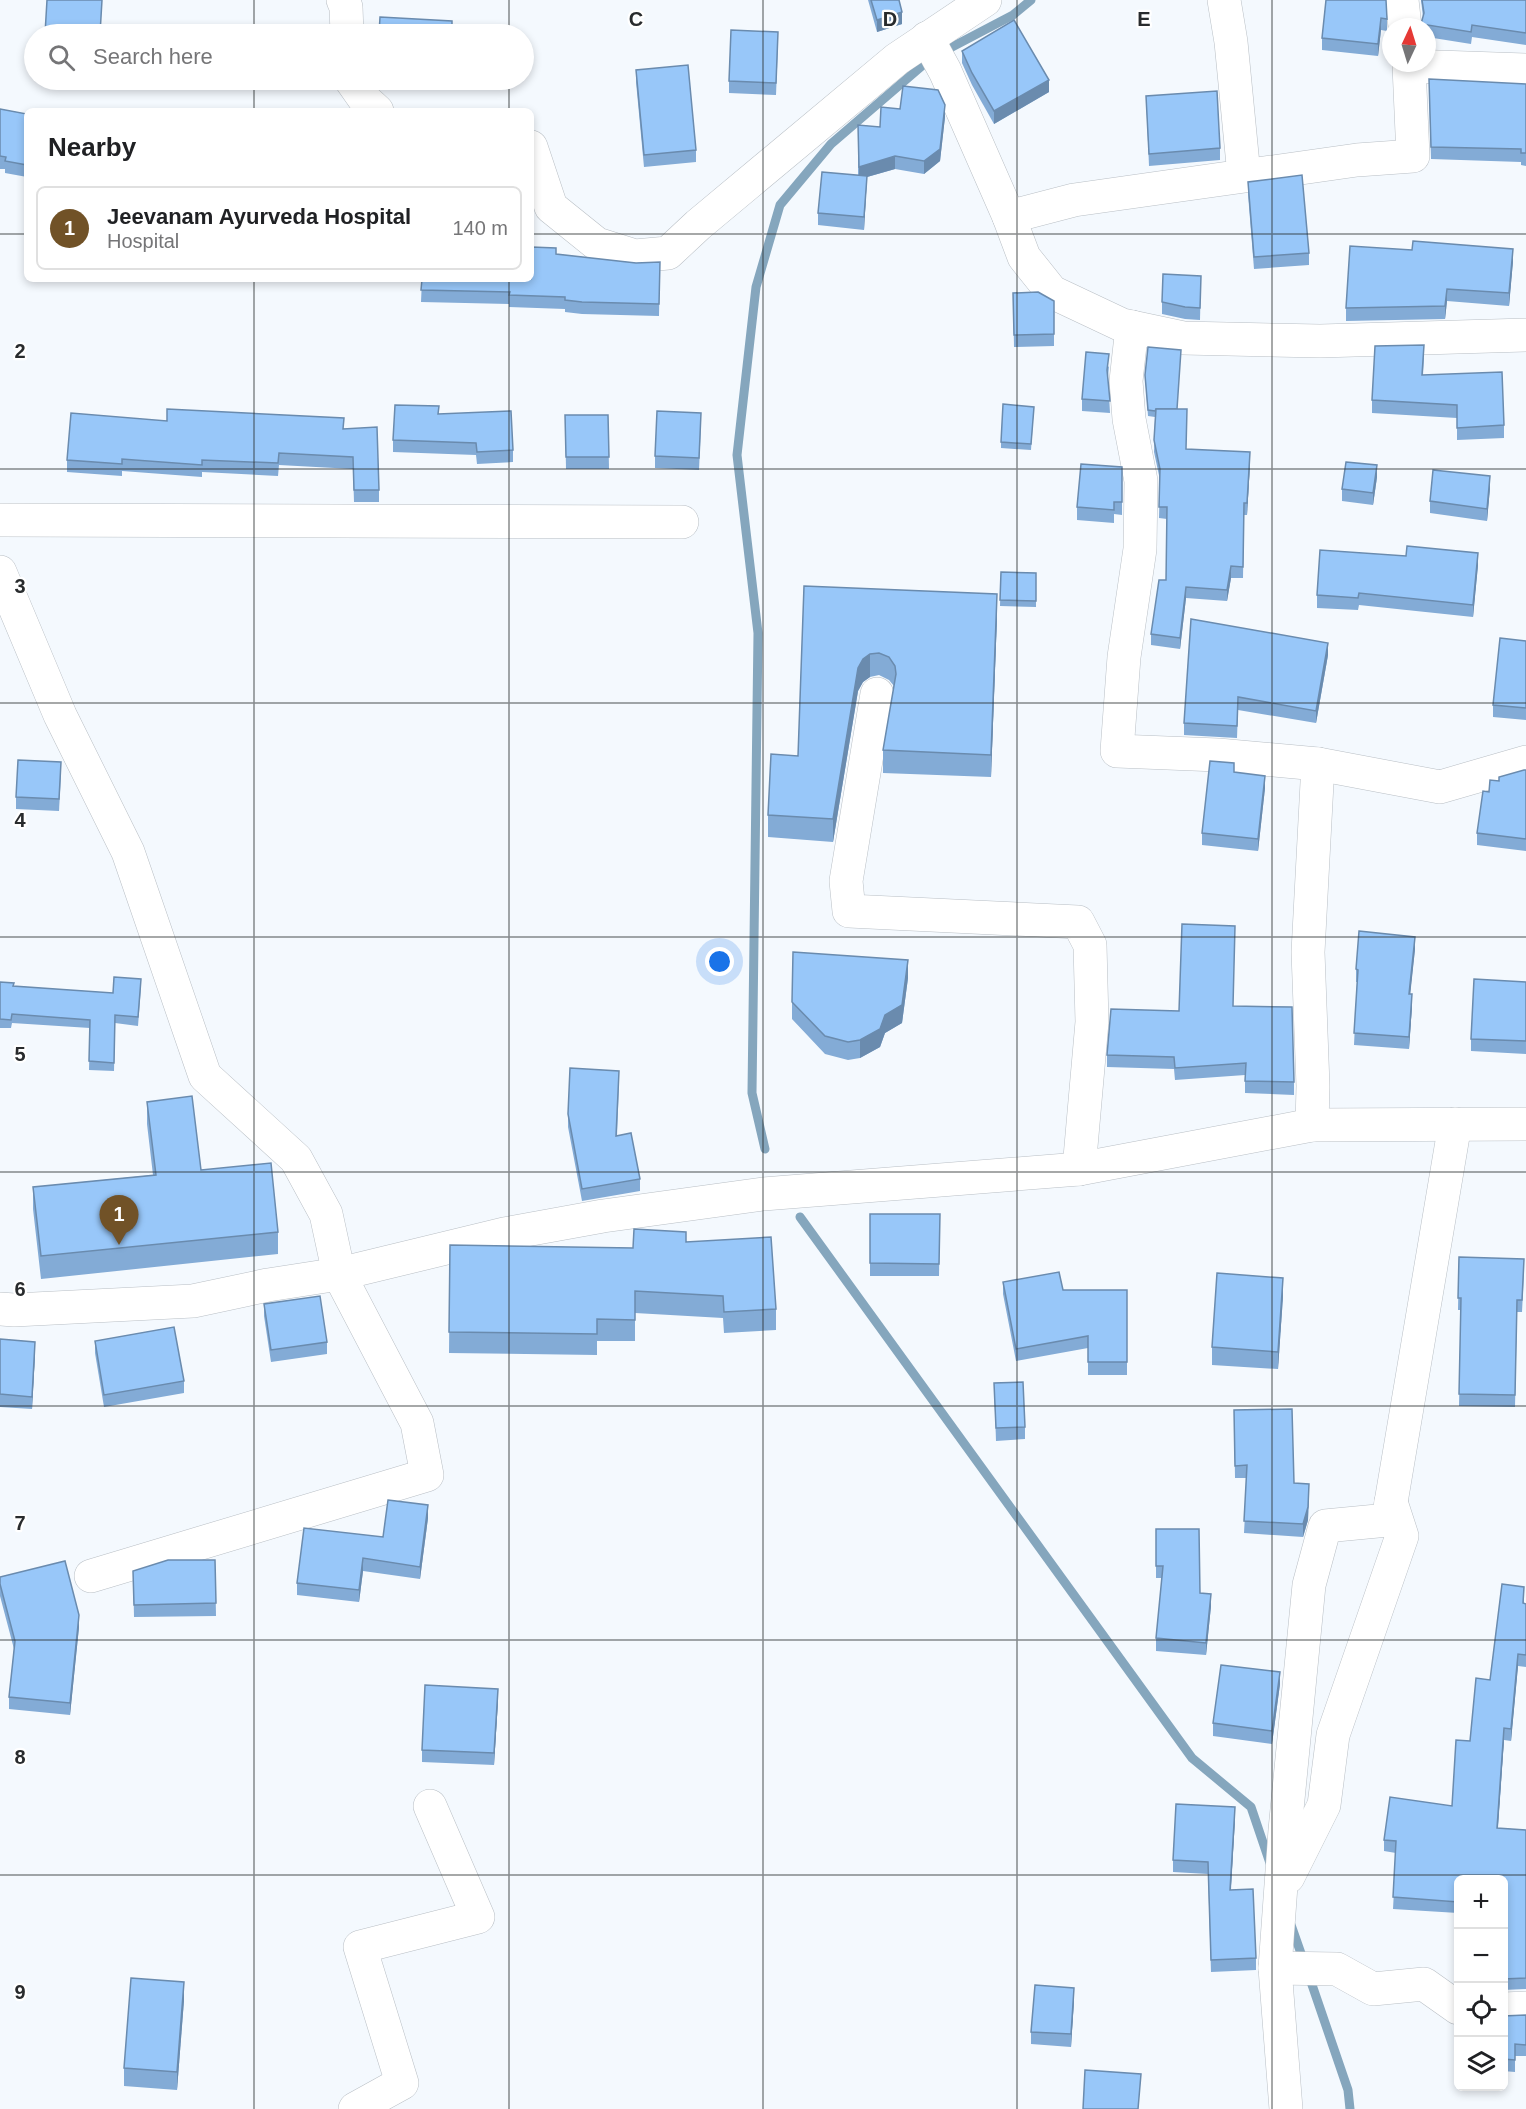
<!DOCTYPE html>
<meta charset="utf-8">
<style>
body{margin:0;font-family:Arial,sans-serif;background:#f6f6f6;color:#202124}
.controls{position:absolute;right:18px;bottom:18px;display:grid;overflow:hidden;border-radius:9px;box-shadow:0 3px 9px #0003}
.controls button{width:54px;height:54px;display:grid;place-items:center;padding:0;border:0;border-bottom:2px solid #e0e0e0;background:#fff;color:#202124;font:30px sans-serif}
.compass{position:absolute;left:1382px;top:18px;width:54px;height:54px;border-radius:50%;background:#fff;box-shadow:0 3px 9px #0003;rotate:4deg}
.you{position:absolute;left:720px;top:962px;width:21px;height:21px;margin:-15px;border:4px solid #fff;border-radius:50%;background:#1a73e8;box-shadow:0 0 0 9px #1a73e833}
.badge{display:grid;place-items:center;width:39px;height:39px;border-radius:50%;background:#715227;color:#fff;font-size:20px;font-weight:700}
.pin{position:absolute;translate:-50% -50px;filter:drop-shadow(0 2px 3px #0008)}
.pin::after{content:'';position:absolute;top:32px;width:21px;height:18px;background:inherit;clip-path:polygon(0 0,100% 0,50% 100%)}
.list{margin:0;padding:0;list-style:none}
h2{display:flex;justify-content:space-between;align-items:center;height:78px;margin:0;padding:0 24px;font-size:26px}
h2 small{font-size:20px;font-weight:400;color:#757577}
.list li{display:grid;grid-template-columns:39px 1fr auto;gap:18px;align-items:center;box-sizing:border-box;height:84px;margin:0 12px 12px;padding:0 12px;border:2px solid #e0e0e0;border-radius:9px}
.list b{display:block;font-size:22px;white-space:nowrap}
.list p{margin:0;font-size:20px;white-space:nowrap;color:#757577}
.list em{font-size:20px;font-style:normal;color:#757577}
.icon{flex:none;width:33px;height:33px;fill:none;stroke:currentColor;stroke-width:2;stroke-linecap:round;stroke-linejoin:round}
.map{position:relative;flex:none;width:1526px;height:2109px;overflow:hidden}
.search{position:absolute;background:#fff;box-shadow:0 3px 9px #0003;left:24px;top:24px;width:510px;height:66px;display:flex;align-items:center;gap:15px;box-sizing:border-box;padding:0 21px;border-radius:33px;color:#757577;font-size:22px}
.panel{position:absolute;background:#fff;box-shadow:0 3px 9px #0003;left:24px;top:108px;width:510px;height:174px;border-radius:9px}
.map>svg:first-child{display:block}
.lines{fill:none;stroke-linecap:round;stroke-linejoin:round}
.stream{stroke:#85a6bd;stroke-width:9}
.street-casing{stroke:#b9bfc5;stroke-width:34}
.secondary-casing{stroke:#b9bfc5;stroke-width:34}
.street{stroke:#fff;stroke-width:33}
.secondary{stroke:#fff;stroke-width:33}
.wall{fill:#83abd6}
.shaded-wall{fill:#6a8bae}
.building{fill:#98c7f9;stroke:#6a8bae;stroke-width:1.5}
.grid{fill:none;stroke:#282b2d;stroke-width:1.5;stroke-opacity:0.55}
.grid-label{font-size:20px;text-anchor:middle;font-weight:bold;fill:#282b2d;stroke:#fff;stroke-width:4.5;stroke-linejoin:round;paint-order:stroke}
</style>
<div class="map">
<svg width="1526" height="2109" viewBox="0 0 1526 2109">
<rect width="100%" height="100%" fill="#f4f9fe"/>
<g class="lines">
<!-- stream -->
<g class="stream">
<polyline points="765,1149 752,1093 758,633 737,455 756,287 780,205 831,144 931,58 1013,15 1031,0"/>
<polyline points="800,1217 1192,1758 1251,1807 1270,1863"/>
<polyline points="1290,1922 1304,1962"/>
<polyline points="1309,1976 1348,2090 1350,2109"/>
</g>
<defs>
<g id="street">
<polyline points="343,0 346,7 347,34"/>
<polyline points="1224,0 1231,42 1244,175"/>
<polyline points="1402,0 1405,27"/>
<polyline points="927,38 945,71 1009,217 1074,200 1357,160 1413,156 1409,66 1526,70"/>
<polyline points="351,80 365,100 377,111"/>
<polyline points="531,147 551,207 597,244 635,256 668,253 698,225 897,59 985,0"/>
<polyline points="1009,217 1024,257 1052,292 1122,325 1183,338 1320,341 1526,335"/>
<polyline points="1132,327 1126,381 1129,419 1141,481 1140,549 1124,657 1117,751 1218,755 1318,764 1440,787 1526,762"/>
<polyline points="0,520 682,522"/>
<polyline points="0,572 60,715 128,852 205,1076 296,1159 326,1214 339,1274 417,1423 427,1475 91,1576"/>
<polyline points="877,694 846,881 849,911 1078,922 1090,945 1092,1022 1079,1169"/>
<polyline points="1312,1125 1313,1086 1308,952 1318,764"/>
<polyline points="1288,1877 1324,1805 1333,1735 1402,1536 1391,1502"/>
<polyline points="1275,1968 1337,1969 1373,1989 1424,1984 1458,2008"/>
<polyline points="1504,2009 1526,2008"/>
<polyline points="355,2109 402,2083 360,1947 478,1917 430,1806"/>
<polyline points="1286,2109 1275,1968 1285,1830 1309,1585 1325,1526 1388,1520 1455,1124"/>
</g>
<polyline id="secondary" points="0,1309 14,1310 193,1301 268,1285 339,1274 504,1234 603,1216 763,1194 1079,1169 1312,1125 1526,1124"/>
</defs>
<!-- street casing -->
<use href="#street" class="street-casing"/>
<!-- secondary casing -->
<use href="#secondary" class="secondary-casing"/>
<!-- street -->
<use href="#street" class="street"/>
<!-- secondary -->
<use href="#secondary" class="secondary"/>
</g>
<!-- wall -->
<g class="wall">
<polygon points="868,0 899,0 902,24 877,32"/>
<polygon points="1326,0 1387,19 1387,31 1381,30 1378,56 1322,50 1322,38"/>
<polygon points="1421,0 1526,0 1526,45 1472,37 1471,44 1427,37 1427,27 1421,27 1423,17"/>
<polygon points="778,44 776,95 729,93 729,81"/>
<polygon points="962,51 1049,92 994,124 972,85 962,63"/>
<polygon points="636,70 696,150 696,162 644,167 636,82"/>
<polygon points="1526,84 1526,166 1521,165 1521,162 1431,159 1429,91"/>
<polygon points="1146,96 1220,148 1220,160 1149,166"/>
<polygon points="0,109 27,114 27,177 5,173 5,169 0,169"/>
<polygon points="945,117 940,161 924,174 895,169 867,177 864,230 818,225 818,213 858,175 858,125 880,127"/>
<polygon points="1248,182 1309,253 1309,265 1254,269 1248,194"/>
<polygon points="556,254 636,263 660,262 659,316 582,314 565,312 565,309 509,307 509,304 421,302 422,279"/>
<polygon points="1513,261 1509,306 1447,301 1445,319 1346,321 1346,308"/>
<polygon points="1201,276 1200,320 1185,319 1162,314 1162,302"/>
<polygon points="1013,293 1054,301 1054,346 1014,347"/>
<polygon points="1424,357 1423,375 1504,425 1504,438 1457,440 1457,418 1372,413 1372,400"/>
<polygon points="1109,366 1108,377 1110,413 1082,411 1082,399"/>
<polygon points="1145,375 1178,409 1186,449 1250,464 1247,515 1244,515 1243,578 1231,578 1227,601 1186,598 1180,649 1151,645 1151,634 1166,580 1167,519 1159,518 1160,480 1154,452 1155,417 1148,416"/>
<polygon points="1034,407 1031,450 1001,448 1001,442"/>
<polygon points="439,414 513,450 513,462 477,464 476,455 393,452 393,440"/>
<polygon points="565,415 608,415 609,469 566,469"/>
<polygon points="167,421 344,428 379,490 379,502 354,502 353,469 279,465 278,476 202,472 202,477 122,471 122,476 67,472 67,460"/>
<polygon points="701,425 699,470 655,468 655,456"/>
<polygon points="1081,464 1122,502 1122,515 1114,514 1114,523 1077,520 1077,507"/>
<polygon points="1377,477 1373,505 1342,501 1342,489"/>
<polygon points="1490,488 1487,521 1430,513 1430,501"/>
<polygon points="1406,556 1478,565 1473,617 1359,605 1358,610 1317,608 1317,595"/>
<polygon points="1001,572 1036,573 1036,607 1000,606"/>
<polygon points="804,586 997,617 991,777 883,773 883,750 894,686 889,680 879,675 870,677 863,682 858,691 833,842 768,837 768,815 798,756"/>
<polygon points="1526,641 1526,720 1493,717 1493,705"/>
<polygon points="1328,655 1316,723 1238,710 1237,738 1184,735 1184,723"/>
<polygon points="1526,770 1526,851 1477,845 1477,833 1489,792 1499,781"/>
<polygon points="1234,772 1265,788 1258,851 1202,845 1202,833"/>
<polygon points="61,774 59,811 16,809 16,797"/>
<polygon points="1415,949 1410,994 1412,1006 1409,1049 1354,1045 1357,982 1356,982 1356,969"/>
<polygon points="908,978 902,1023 885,1033 880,1047 860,1058 848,1060 825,1054 792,1019 792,1002"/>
<polygon points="0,982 13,986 113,993 141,987 138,1026 115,1023 114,1071 89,1070 90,1028 12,1023 11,1028 0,1028"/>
<polygon points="1526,982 1526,1054 1471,1051 1471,1039"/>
<polygon points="1233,1006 1294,1082 1294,1095 1245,1093 1245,1075 1175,1080 1174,1069 1107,1067 1107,1055 1179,1011"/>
<polygon points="619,1083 617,1136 640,1179 640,1191 582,1201 568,1127 568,1114"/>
<polygon points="147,1102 201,1170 278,1232 278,1254 41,1279 33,1209 33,1187 153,1175 147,1124"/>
<polygon points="870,1214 940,1214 939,1276 870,1276"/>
<polygon points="686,1242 776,1309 776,1330 724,1333 723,1318 635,1313 635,1341 597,1341 597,1355 449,1353 450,1245 633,1248"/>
<polygon points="1459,1257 1524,1272 1522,1312 1517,1312 1515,1407 1459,1406 1461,1310 1458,1310"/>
<polygon points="1003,1282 1063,1290 1127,1290 1127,1375 1088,1375 1088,1348 1016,1361 1003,1294"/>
<polygon points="1283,1296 1278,1369 1212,1365 1212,1347"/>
<polygon points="264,1304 327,1342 327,1354 271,1362 264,1316"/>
<polygon points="0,1339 35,1354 32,1409 0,1407"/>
<polygon points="95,1341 184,1381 184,1393 104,1407 95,1353"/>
<polygon points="994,1383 1025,1427 1025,1439 996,1441"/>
<polygon points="1234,1410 1294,1483 1309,1496 1308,1520 1303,1537 1244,1533 1247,1478 1235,1478"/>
<polygon points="428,1518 420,1579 363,1571 359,1602 297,1595 297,1583 383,1537"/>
<polygon points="1156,1529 1200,1593 1211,1606 1206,1655 1156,1651 1156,1638 1162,1578 1156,1578"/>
<polygon points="215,1560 216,1616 134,1617 133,1571"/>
<polygon points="0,1577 79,1627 70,1715 9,1709 9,1697 14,1649 0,1596"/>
<polygon points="1524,1598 1524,1603 1526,1604 1526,1667 1518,1666 1511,1741 1504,1740 1498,1828 1526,1830 1526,1989 1503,1990 1503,1880 1458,1880 1458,1913 1393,1909 1396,1853 1384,1851 1384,1840 1452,1806 1470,1741 1490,1680"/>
<polygon points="1280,1684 1272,1744 1213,1736 1213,1723"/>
<polygon points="498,1701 494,1765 422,1762 422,1750"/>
<polygon points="1235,1819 1231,1890 1256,1958 1256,1970 1211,1972 1208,1874 1173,1872 1173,1860"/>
<polygon points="184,2000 177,2090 124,2086 124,2068"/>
<polygon points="1074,2000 1071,2047 1031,2044 1031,2032"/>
<polygon points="1526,2015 1526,2056 1515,2056 1515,2072 1503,2071 1503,2016"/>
</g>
<!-- shaded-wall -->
<g class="shaded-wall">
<polygon points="902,12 902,24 877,32 877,20"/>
<polygon points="1381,18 1381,30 1378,56 1378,44"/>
<polygon points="1049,80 1049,92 994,124 994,111"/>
<polygon points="945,105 945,117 940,161 924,174 924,161"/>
<polygon points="895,156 895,169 867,177 864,230 864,217 859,179 859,167"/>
<polygon points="1513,249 1513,261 1509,306 1509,293"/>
<polygon points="1447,289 1447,301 1445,319 1445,306"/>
<polygon points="1250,452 1250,464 1247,515 1247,503"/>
<polygon points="1377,465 1377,477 1373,505 1373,493"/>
<polygon points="1490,476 1490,488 1487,521 1487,509"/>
<polygon points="1478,553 1478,565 1473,617 1473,605"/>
<polygon points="1231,566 1231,578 1227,601 1227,590"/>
<polygon points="1186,587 1186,598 1180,649 1180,638"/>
<polygon points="997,594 997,617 991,777 991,755"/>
<polygon points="1328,643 1328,655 1316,723 1316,711"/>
<polygon points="870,654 870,677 863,682 858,691 833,842 833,819 858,668 863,659"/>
<polygon points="1265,776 1265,788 1258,851 1258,839"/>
<polygon points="1415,937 1415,949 1409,1006 1409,994"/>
<polygon points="908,960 908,978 902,1023 885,1033 880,1047 860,1058 860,1040"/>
<polygon points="1412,994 1412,1006 1409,1049 1409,1037"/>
<polygon points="1283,1278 1283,1296 1278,1369 1278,1352"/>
<polygon points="35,1342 35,1354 32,1409 32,1397"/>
<polygon points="1309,1484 1308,1520 1303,1537 1303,1524"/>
<polygon points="428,1505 428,1518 420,1579 420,1567"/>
<polygon points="363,1558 363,1571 359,1602 359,1590"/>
<polygon points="1211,1594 1211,1606 1206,1655 1206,1643"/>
<polygon points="79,1615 79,1627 70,1715 70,1703"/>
<polygon points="1518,1654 1518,1666 1511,1741 1511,1729"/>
<polygon points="1280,1672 1280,1684 1272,1744 1272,1731"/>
<polygon points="498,1689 498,1701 494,1765 494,1753"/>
<polygon points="1504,1728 1504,1740 1497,1839 1497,1828"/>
<polygon points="1235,1807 1235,1819 1230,1902 1230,1890"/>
<polygon points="184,1982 184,2000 177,2090 177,2072"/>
<polygon points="1074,1988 1074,2000 1071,2047 1071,2034"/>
</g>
<!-- building -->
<g class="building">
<polygon points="47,0 102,0 100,34 45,34"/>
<polygon points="871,0 899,0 902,12 877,20"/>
<polygon points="1326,0 1386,0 1387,19 1381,18 1378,44 1322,38"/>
<polygon points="1422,0 1526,0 1526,33 1472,25 1471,32 1421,24 1424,13"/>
<polygon points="380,17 452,21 452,34 379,34"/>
<polygon points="1014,20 1049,80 994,111 972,73 962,51"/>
<polygon points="731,30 778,32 776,83 729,81"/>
<polygon points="688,65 696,150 644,155 636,70"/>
<polygon points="1429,79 1526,84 1526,153 1521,153 1521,149 1431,147"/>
<polygon points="903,86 938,90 945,105 940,149 924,161 895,156 859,167 858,125 880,127 881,107 900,109"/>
<polygon points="1217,91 1220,148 1149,154 1146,96"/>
<polygon points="0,109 27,114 27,165 5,161 6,157 0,156"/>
<polygon points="822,172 867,176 864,217 818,213"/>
<polygon points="1302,175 1309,253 1254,257 1248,182"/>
<polygon points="1413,241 1513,249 1509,293 1447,289 1445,306 1346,308 1350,246 1412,250"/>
<polygon points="531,247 556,248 556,254 636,263 660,262 659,304 582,302 565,300 565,297 509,295 510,292 421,290 422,279 531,279"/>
<polygon points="1163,274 1201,276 1200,308 1185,307 1162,302"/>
<polygon points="1038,292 1054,301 1054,334 1014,335 1013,293"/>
<polygon points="1424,345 1422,375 1502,372 1504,425 1457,428 1457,405 1372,400 1375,346"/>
<polygon points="1148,347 1181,350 1177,409 1156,409 1155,411 1148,410 1145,375"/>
<polygon points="1086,352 1109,354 1107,370 1110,401 1082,399"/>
<polygon points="1003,404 1034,407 1031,444 1001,442"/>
<polygon points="395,405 439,406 438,414 511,411 513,450 477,452 476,443 393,440"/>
<polygon points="167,409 344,418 343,429 377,427 379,490 354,490 353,457 279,453 278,463 202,460 202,465 122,459 122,464 67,460 71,413 167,421"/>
<polygon points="1156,409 1187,409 1186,449 1250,452 1247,503 1244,503 1243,567 1231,566 1227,590 1186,587 1180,638 1151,634 1159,580 1166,580 1167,507 1159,507 1160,469 1154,440"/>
<polygon points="657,411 701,413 699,458 655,456"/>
<polygon points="565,415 608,415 609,457 566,457"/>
<polygon points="1346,462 1377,465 1373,493 1342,489"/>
<polygon points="1081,464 1122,467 1122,502 1114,502 1114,510 1077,507"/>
<polygon points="1433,470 1490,476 1487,509 1430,501"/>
<polygon points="1407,546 1478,553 1473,605 1359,593 1358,598 1317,595 1320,550 1406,556"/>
<polygon points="1001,572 1036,573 1036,601 1000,600"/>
<polygon points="804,586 997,594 991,755 883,750 896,674 895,666 889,657 879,653 870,654 863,659 858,668 833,819 768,815 771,754 798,756"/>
<polygon points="1191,619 1328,643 1316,711 1238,697 1237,726 1184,723"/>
<polygon points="1500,638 1526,641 1526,708 1493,705"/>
<polygon points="18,760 61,762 59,799 16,797"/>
<polygon points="1210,761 1234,763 1234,772 1265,776 1258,839 1202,833"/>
<polygon points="1524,770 1526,770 1526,839 1477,833 1483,791 1489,792 1490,780 1499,781 1499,777"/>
<polygon points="1182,924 1235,926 1233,1006 1292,1007 1294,1082 1245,1081 1246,1063 1175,1068 1174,1057 1107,1055 1111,1009 1179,1011"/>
<polygon points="1359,931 1415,937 1409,994 1412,994 1409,1037 1354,1033 1358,970 1356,969"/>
<polygon points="793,952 908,960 902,1005 885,1015 880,1029 860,1040 848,1042 825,1036 792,1002"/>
<polygon points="114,977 141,979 138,1017 115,1015 114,1063 89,1061 90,1020 12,1014 11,1020 0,1019 0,982 14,983 13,986 113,993"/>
<polygon points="1474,979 1526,982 1526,1041 1471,1039"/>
<polygon points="570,1068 619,1071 616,1136 631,1133 640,1179 582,1189 568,1114"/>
<polygon points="192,1096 201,1170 271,1163 278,1232 41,1256 33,1187 156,1175 147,1102"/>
<polygon points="870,1214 940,1214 939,1264 870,1263"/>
<polygon points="634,1229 686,1232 686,1242 771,1237 776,1309 724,1312 723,1296 635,1291 635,1320 597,1319 597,1334 449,1332 450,1245 633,1248"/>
<polygon points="1459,1257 1524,1259 1522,1300 1517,1300 1515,1395 1459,1394 1461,1298 1458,1298"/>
<polygon points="1059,1272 1063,1290 1127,1290 1127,1362 1088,1362 1088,1336 1016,1349 1003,1282"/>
<polygon points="1217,1273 1283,1278 1278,1352 1212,1347"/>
<polygon points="320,1296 327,1342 271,1350 264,1304"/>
<polygon points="174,1327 184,1381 104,1395 95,1341"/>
<polygon points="0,1339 35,1342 32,1397 0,1394"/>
<polygon points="1023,1382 1025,1427 996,1428 994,1383"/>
<polygon points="1292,1409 1294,1483 1309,1484 1308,1507 1303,1524 1244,1521 1247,1465 1235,1466 1234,1410"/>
<polygon points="388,1500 428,1505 420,1567 363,1558 359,1590 297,1583 304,1528 383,1537"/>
<polygon points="1156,1529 1199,1529 1200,1593 1211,1594 1206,1643 1156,1638 1163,1566 1156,1566"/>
<polygon points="168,1560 215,1560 216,1603 134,1605 133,1571"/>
<polygon points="65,1561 79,1615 70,1703 9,1697 15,1641 0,1584 0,1577"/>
<polygon points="1502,1584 1524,1587 1523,1603 1526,1604 1526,1655 1518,1654 1511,1729 1504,1728 1497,1828 1526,1830 1526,1978 1503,1979 1503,1880 1458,1880 1458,1902 1393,1897 1396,1841 1384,1840 1390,1797 1452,1806 1456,1740 1470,1741 1476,1678 1490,1680"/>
<polygon points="1221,1665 1280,1672 1272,1731 1213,1723"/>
<polygon points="425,1685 498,1689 494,1753 422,1750"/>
<polygon points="1176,1804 1235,1807 1230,1890 1253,1889 1256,1958 1211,1960 1208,1862 1173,1860"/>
<polygon points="131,1978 184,1982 177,2072 124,2068"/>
<polygon points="1035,1985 1074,1988 1071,2034 1031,2032"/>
<polygon points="1526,2015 1526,2045 1515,2044 1515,2060 1503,2059 1503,2016"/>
<polygon points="1085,2070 1141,2074 1138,2109 1083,2109"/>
</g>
<!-- grid -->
<path class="grid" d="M 254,0 L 254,34M 509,0 L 509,34M 763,0 L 763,2109M 1017,0 L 1017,2109M 1272,0 L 1272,2109M 254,80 L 254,111M 509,80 L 509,111M 0,234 L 27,234M 531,234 L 1526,234M 254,279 L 254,2109M 509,279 L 509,2109M 0,469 L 1526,469M 0,703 L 1526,703M 0,937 L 1526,937M 0,1172 L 1526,1172M 0,1406 L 1526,1406M 0,1640 L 1526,1640M 0,1875 L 1526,1875"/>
<g class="grid-label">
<text x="636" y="26">C</text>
<text x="890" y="26">D</text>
<text x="1144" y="26">E</text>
<text x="20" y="358">2</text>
<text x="20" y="593">3</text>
<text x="20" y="827">4</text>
<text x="20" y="1061">5</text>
<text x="20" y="1296">6</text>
<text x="20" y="1530">7</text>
<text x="20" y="1764">8</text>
<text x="20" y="1999">9</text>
</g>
</svg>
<div class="controls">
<button>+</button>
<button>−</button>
<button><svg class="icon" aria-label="locate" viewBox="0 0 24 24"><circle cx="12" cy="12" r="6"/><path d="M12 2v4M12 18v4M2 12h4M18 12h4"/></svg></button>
<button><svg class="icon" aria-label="layers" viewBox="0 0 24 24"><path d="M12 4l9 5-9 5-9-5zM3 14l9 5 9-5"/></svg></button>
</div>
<svg class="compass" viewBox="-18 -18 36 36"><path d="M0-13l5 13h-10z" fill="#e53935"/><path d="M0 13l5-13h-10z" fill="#757577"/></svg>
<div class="you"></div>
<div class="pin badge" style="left:119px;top:1245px">1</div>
<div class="search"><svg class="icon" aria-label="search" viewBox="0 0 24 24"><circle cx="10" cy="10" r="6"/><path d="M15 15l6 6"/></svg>Search here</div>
<section class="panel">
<h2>Nearby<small></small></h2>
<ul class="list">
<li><span class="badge">1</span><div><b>Jeevanam Ayurveda Hospital</b><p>Hospital</p></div><em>140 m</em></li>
</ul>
</section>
</div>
